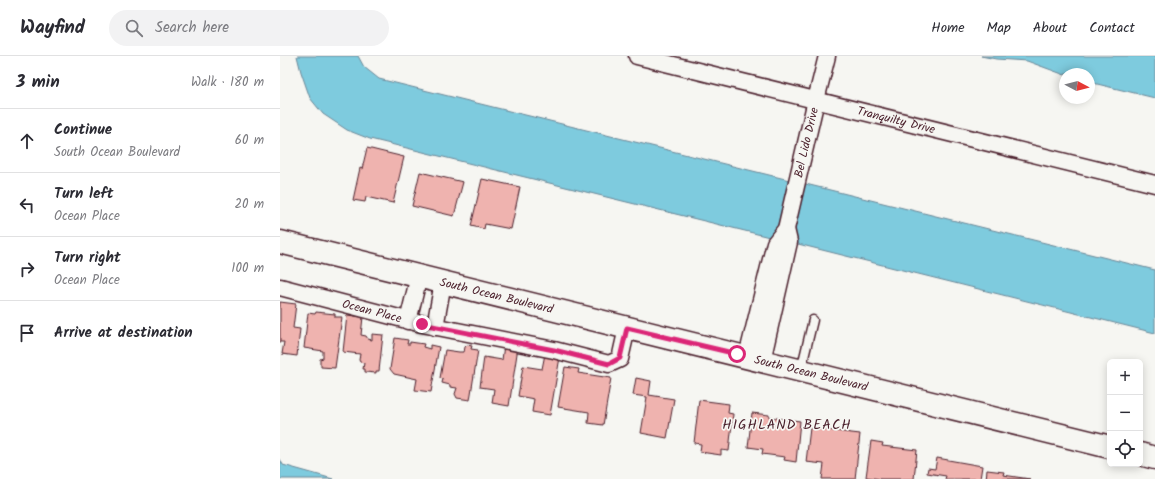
<!DOCTYPE html>
<meta charset="utf-8">
<style>
body{margin:0;font-family:Kalam,sans-serif;background:#f2f2f3;color:#2b2b33}
.controls{position:absolute;right:12px;bottom:12px;display:grid;overflow:hidden;border-radius:6px;box-shadow:0 2px 10px #0003}
.controls button{width:36px;height:36px;display:grid;place-items:center;padding:0;border:0;border-bottom:1px solid #e1e1e2;background:#fff;color:#2b2b33;font:20px sans-serif}
.compass{position:absolute;left:779px;top:12px;width:36px;height:36px;border-radius:50%;background:#fff;box-shadow:0 2px 10px #0003;rotate:97deg}
.stop{position:absolute;width:12px;height:12px;margin:-9px;border:3px solid #db2777;border-radius:50%;background:#fff}
.stop.end{background:#db2777;border-color:#fff;box-shadow:0 1px 4px #0008}
.list{margin:0;padding:0;list-style:none}
h2{display:flex;justify-content:space-between;align-items:center;height:52px;margin:0;padding:0 16px;font-size:17px}
h2 small{font-size:13px;font-weight:400;color:#7c7c81}
.list li{display:grid;grid-template-columns:26px 1fr auto;gap:12px;align-items:center;box-sizing:border-box;height:64px;padding:0 16px;border-top:1px solid #e1e1e2}
.list b{display:block;font-size:15px;white-space:nowrap}
.list p{margin:0;font-size:13px;white-space:nowrap;color:#7c7c81}
.list em{font-size:13px;font-style:normal;color:#7c7c81}
.icon{flex:none;width:22px;height:22px;fill:none;stroke:currentColor;stroke-width:2;stroke-linecap:round;stroke-linejoin:round}
.map{position:relative;flex:none;width:875px;height:423px;overflow:hidden}
header{display:flex;align-items:center;gap:24px;box-sizing:border-box;height:56px;padding:0 20px;background:#fff;border-bottom:1px solid #e1e1e2}
header strong{font-size:19px}
nav{display:flex;gap:22px;margin-inline-start:auto;font-size:14px}
.search{width:280px;height:36px;background:#f2f2f3;display:flex;align-items:center;gap:10px;box-sizing:border-box;padding:0 14px;border-radius:22px;color:#7c7c81;font-size:15px}
main{display:flex}
aside{flex:1;background:#fff}
.map>svg:first-child{display:block}
.water{fill:#7ecbde;stroke:#698696}
.building{fill:#efb3af;stroke:#4a1f2b}
.lines{fill:none;stroke-linecap:round;stroke-linejoin:round}
.service-casing{stroke:#4a1f2b;stroke-width:11}
.minor-casing{stroke:#4a1f2b;stroke-width:19}
.secondary-casing{stroke:#4a1f2b;stroke-width:25}
.service{stroke:#f6f6f2;stroke-width:8}
.minor{stroke:#f6f6f2;stroke-width:16}
.secondary{stroke:#f6f6f2;stroke-width:22}
.route{stroke:#db2777;stroke-width:5}
.labels{text-anchor:middle;dominant-baseline:central;stroke-width:3.5;stroke-linejoin:round;paint-order:stroke}
.street-label{font-size:12px;fill:#4a1f2b;stroke:#f6f6f2}
.quarter-label{font-size:14px;letter-spacing:1px;fill:#4a1f2b;stroke:#f6f6f2}
</style>
<header>
<strong>Wayfind</strong>
<div class="search"><svg class="icon" aria-label="search" viewBox="0 0 24 24"><circle cx="10" cy="10" r="6"/><path d="M15 15l6 6"/></svg>Search here</div>
<nav><a>Home</a><a>Map</a><a>About</a><a>Contact</a></nav>
</header>
<main>
<aside>
<h2>3 min<small>Walk · 180 m</small></h2>
<ul class="list">
<li><svg class="icon" aria-label="ahead" viewBox="0 0 24 24"><path d="M12 20V5M6 11l6-6 6 6"/></svg><div><b>Continue</b><p>South Ocean Boulevard</p></div><em>60 m</em></li>
<li><svg class="icon" aria-label="left" viewBox="0 0 24 24"><path d="M17 20v-9H6M10 6l-5 5 5 5"/></svg><div><b>Turn left</b><p>Ocean Place</p></div><em>20 m</em></li>
<li><svg class="icon" aria-label="right" viewBox="0 0 24 24"><path d="M7 20v-9h11M14 6l5 5-5 5"/></svg><div><b>Turn right</b><p>Ocean Place</p></div><em>100 m</em></li>
<li><svg class="icon" aria-label="arrive" viewBox="0 0 24 24"><path d="M6 21V4h12l-3 4 3 4H6"/></svg><div><b>Arrive at destination</b></div></li>
</ul>
</aside>
<div class="map">
<svg width="875" height="423" viewBox="0 0 875 423">
<rect width="100%" height="100%" fill="#f6f6f2"/>
<filter id="ink" filterUnits="userSpaceOnUse"><feTurbulence type="fractalNoise" baseFrequency=".025" numOctaves="2"/><feDisplacementMap in="SourceGraphic" scale="8" xChannelSelector="R" yChannelSelector="G"/><feConvolveMatrix kernelMatrix="1 2 1 2 8 2 1 2 1" color-interpolation-filters="sRGB"/></filter>
<g filter="url(#ink)">
<!-- water -->
<g class="water">
<polygon points="17,0 78,0 84,11 99,23 875,214 875,277 522,189 90,83 67,74 43,58 30,42 21,16"/>
<polygon points="701,0 875,0 875,42 809,26 809,18 785,18 785,19 747,5 716,3"/>
<polygon points="0,403 3,409 53,423 0,423"/>
</g>
<!-- building -->
<g class="building">
<polygon points="87,92 124,101 113,147 86,141 85,146 73,144 80,112 82,113"/>
<polygon points="140,116 183,126 174,160 132,150"/>
<polygon points="202,123 240,131 231,173 205,168 204,173 191,170"/>
<polygon points="0,246 16,248 13,272 20,273 17,300 2,298 4,286 0,286"/>
<polygon points="36,256 55,258 55,261 62,261 55,312 41,311 41,309 40,308 40,303 43,302 43,295 24,292 28,257 35,258"/>
<polygon points="67,259 83,261 81,279 86,280 88,283 92,284 92,278 103,279 99,315 96,315 96,317 85,316 85,313 83,313 84,307 80,306 79,304 80,298 63,296"/>
<polygon points="115,282 128,284 127,288 130,288 130,286 144,288 143,291 150,293 150,289 159,291 151,336 135,334 137,323 114,318 110,313"/>
<polygon points="187,289 192,290 191,293 198,294 190,344 177,342 175,338 177,332 170,331 170,329 162,327 163,323 160,322 165,294 179,296 184,296 185,291"/>
<polygon points="224,289 238,291 229,350 212,347 214,333 200,331 204,301 222,304"/>
<polygon points="265,298 280,301 270,359 252,356 254,343 238,340 243,310 262,313"/>
<polygon points="285,311 299,313 298,317 331,322 323,369 308,367 309,356 278,351"/>
<polygon points="356,322 371,325 369,339 394,343 387,382 361,377 367,341 353,339"/>
<polygon points="419,344 449,348 448,357 453,358 449,395 441,394 441,399 420,396 421,388 414,387"/>
<polygon points="472,357 489,359 489,361 520,365 516,406 504,404 505,401 482,398 483,393 468,391"/>
<polygon points="530,372 580,378 575,423 542,423 544,408 526,406"/>
<polygon points="591,385 603,387 602,390 637,394 634,423 601,423 586,421"/>
<polygon points="657,402 702,410 700,423 665,423 666,420 647,417 648,412 655,413"/>
<polygon points="707,414 724,416 723,419 750,423 706,423"/>
</g>
<g class="lines">
<defs>
<polyline id="service" points="521,314 533,264"/>
<g id="minor">
<path id="s1" d="M 357,0 L 875,128"/>
<path id="s2" d="M 0,231 L 142,268 L 274,294 L 329,308 L 340,303 L 347,272"/>
<polyline points="128,265 139,220"/>
<polyline points="155,271 163,226"/>
<path id="s3" d="M 467,301 L 495,187 L 506,173 L 536,44 L 547,0"/>
<polyline points="482,305 509,186 506,173"/>
</g>
<g id="secondary">
<path id="s4" d="M 0,186 L 830,391"/>
<polyline points="860,398 875,402"/>
</g>
</defs>
<!-- service casing -->
<use href="#service" class="service-casing"/>
<!-- minor casing -->
<use href="#minor" class="minor-casing"/>
<!-- secondary casing -->
<use href="#secondary" class="secondary-casing"/>
<!-- service -->
<use href="#service" class="service"/>
<!-- minor -->
<use href="#minor" class="minor"/>
<!-- secondary -->
<use href="#secondary" class="secondary"/>
</g>
</g>
<g class="lines" filter="url(#ink)">
<!-- route -->
<polyline class="route" points="142,268 274,294 329,308 340,302 347,272 457,298"/>
</g>
<g class="labels">
<!-- street labels -->
<g class="street-label">
<text stroke="none"><textPath href="#s1" startOffset="267">Tranquilty Drive</textPath></text>
<text stroke="none"><textPath href="#s3" startOffset="224">Bel Lido Drive</textPath></text>
<text stroke="none"><textPath href="#s4" startOffset="223">South Ocean Boulevard</textPath></text>
<text stroke="none"><textPath href="#s2" startOffset="95">Ocean Place</textPath></text>
<text stroke="none"><textPath href="#s4" startOffset="547">South Ocean Boulevard</textPath></text>
</g>
<!-- quarter labels -->
<g class="quarter-label">
<text x="507" y="369">HIGHLAND BEACH</text>
</g>
</g>
</svg>
<div class="controls">
<button>+</button>
<button>−</button>
<button><svg class="icon" aria-label="locate" viewBox="0 0 24 24"><circle cx="12" cy="12" r="6"/><path d="M12 2v4M12 18v4M2 12h4M18 12h4"/></svg></button>
</div>
<svg class="compass" viewBox="-18 -18 36 36"><path d="M0-13l5 13h-10z" fill="#e53935"/><path d="M0 13l5-13h-10z" fill="#7c7c81"/></svg>
<div class="stop" style="left:457px;top:298px"></div>
<div class="stop end" style="left:142px;top:268px"></div>
</div>
</main>
